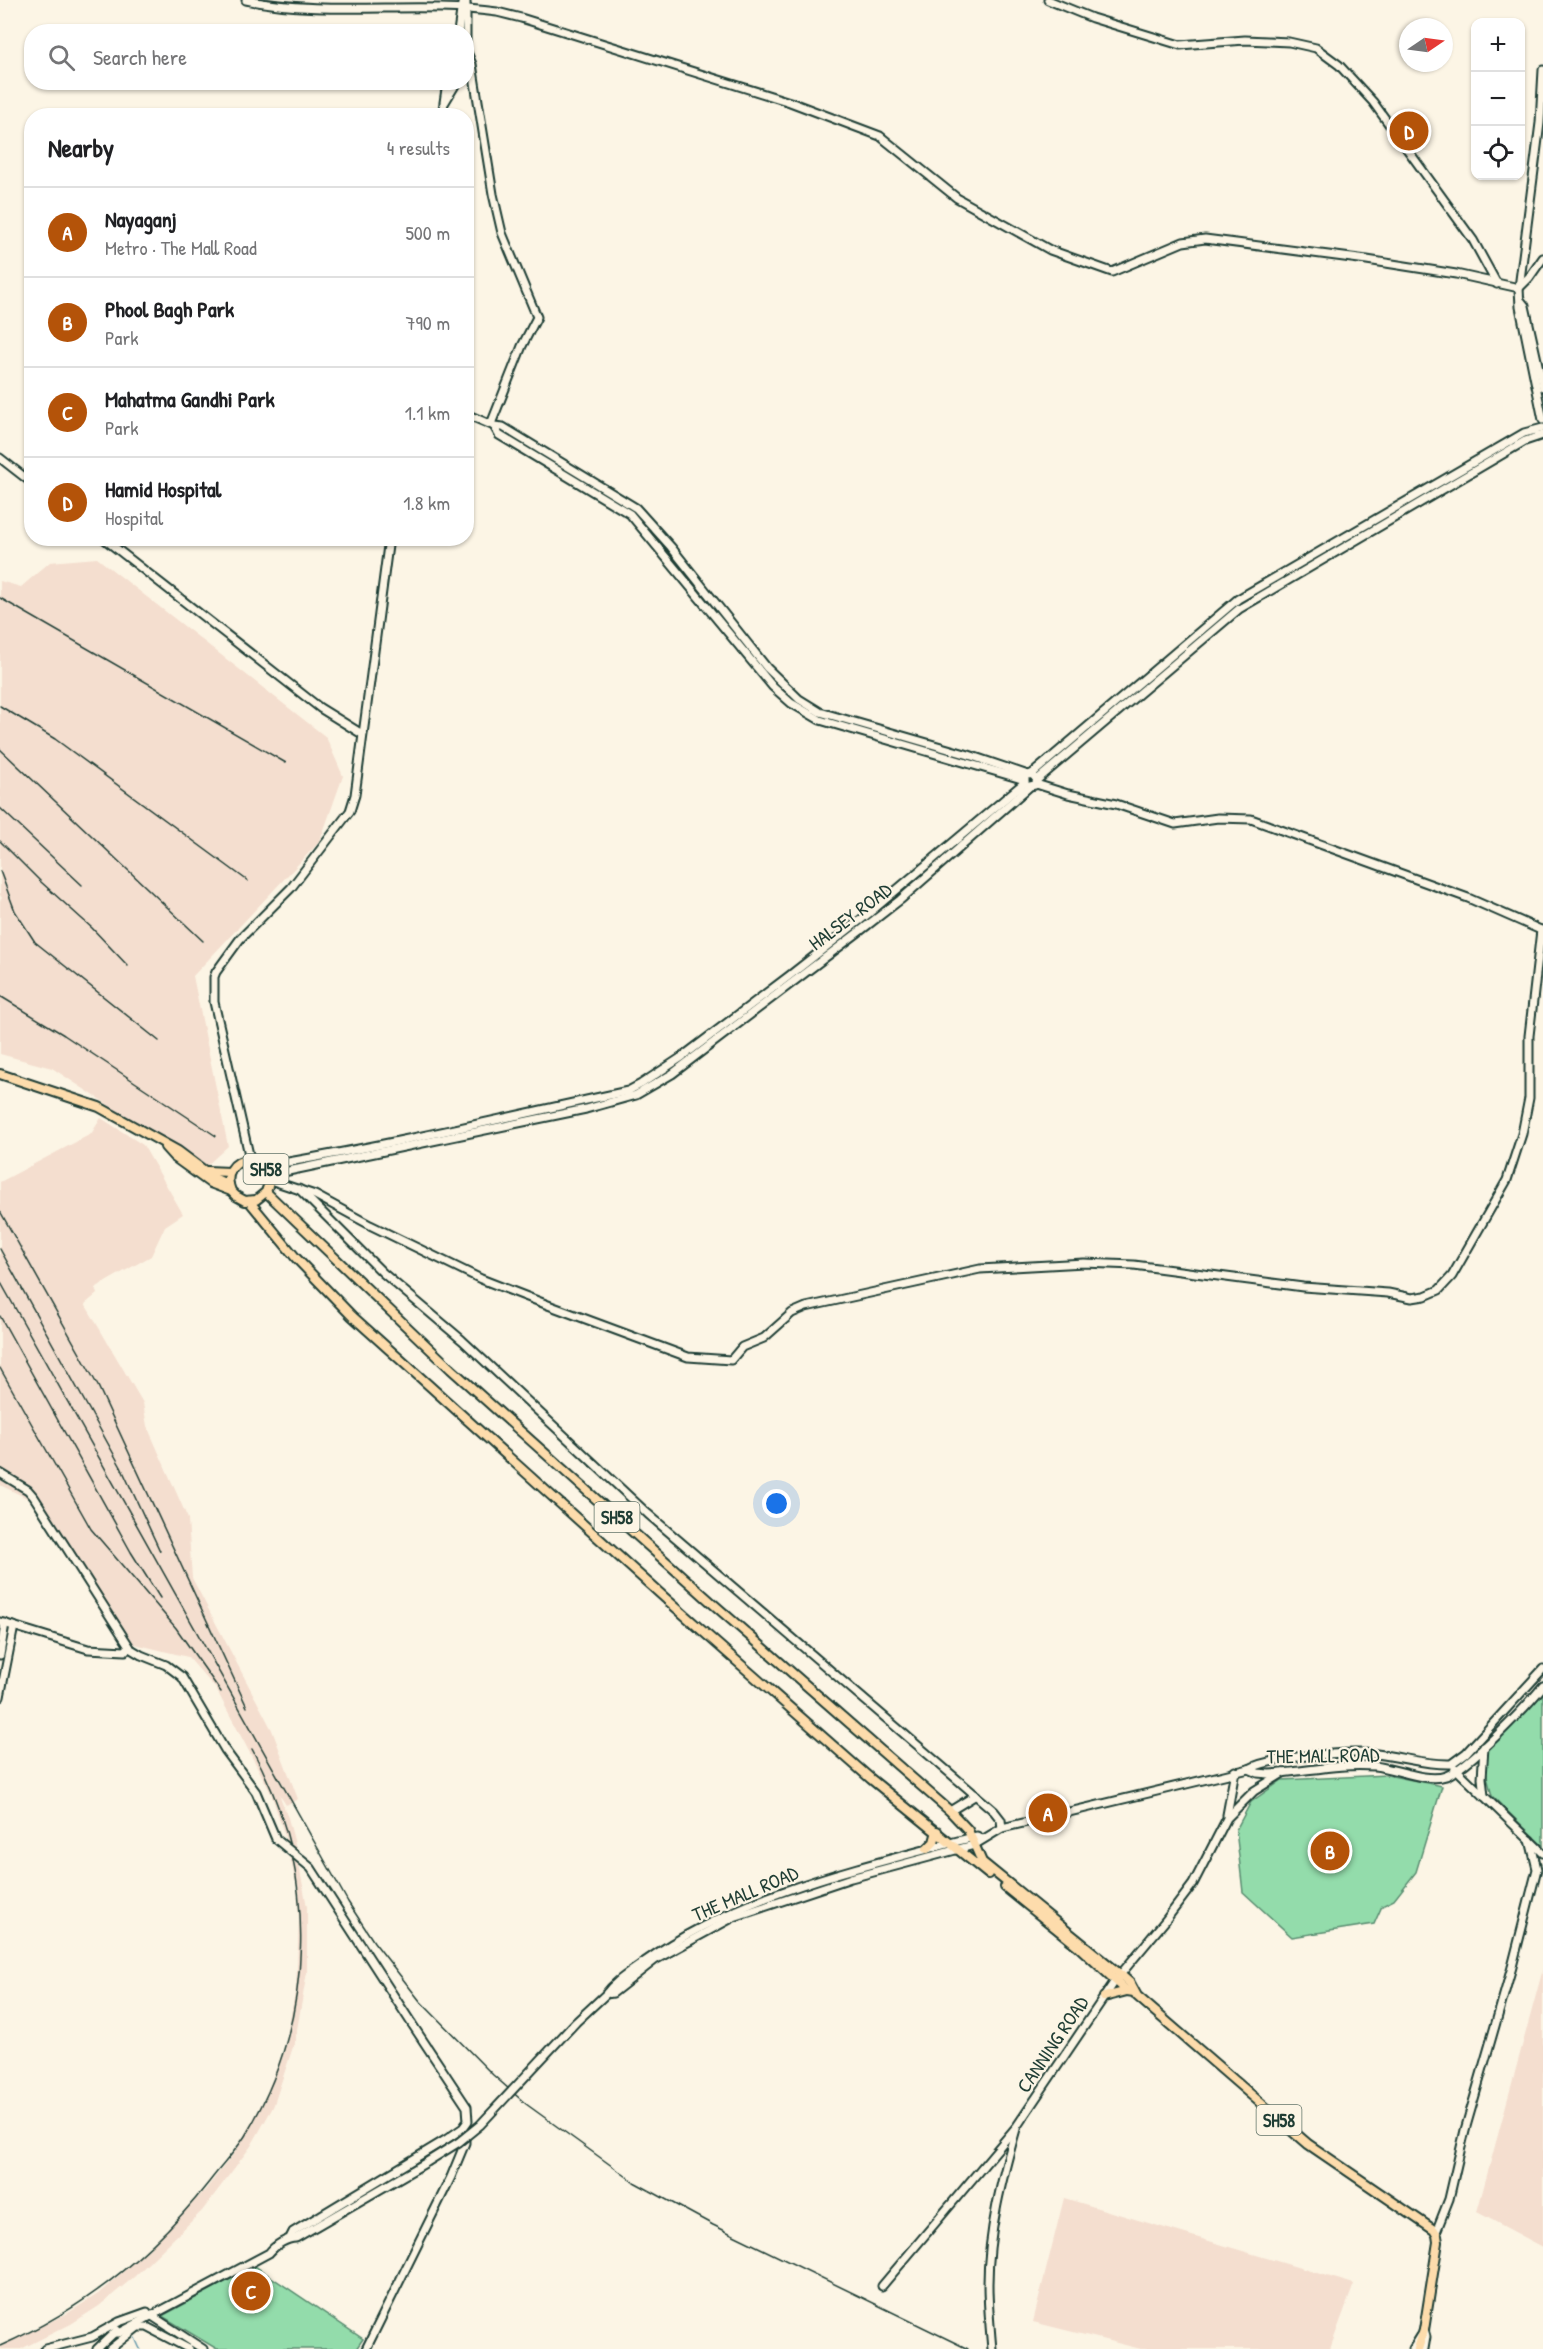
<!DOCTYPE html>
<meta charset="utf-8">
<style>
body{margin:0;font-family:"Patrick Hand",sans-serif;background:#f6f6f6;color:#202124}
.controls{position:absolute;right:18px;top:18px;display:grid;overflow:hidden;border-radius:12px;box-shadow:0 2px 4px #0004}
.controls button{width:54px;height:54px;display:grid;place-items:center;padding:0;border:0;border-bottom:2px solid #e0e0e0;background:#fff;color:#202124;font:30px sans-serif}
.compass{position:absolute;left:1399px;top:18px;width:54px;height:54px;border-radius:50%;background:#fff;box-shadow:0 2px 4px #0004;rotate:77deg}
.you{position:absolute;left:777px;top:1504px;width:21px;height:21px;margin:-15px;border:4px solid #fff;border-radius:50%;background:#1a73e8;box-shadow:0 0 0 9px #1a73e833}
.badge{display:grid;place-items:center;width:39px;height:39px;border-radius:50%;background:#b45309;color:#fff;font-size:20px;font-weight:700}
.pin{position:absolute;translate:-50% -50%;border:3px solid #fff;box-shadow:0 2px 6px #0006}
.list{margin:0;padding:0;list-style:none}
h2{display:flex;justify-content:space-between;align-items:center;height:78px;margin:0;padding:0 24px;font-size:26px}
h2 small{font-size:20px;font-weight:400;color:#757577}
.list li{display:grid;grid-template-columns:39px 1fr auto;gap:18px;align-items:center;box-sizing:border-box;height:90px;padding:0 24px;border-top:2px solid #e0e0e0}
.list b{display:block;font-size:22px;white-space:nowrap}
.list p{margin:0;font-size:20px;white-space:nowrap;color:#757577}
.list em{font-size:20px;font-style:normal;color:#757577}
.icon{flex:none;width:33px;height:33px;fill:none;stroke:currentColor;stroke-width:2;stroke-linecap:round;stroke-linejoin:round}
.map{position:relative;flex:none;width:1543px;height:2349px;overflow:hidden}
.search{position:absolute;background:#fff;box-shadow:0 2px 4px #0004;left:24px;top:24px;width:450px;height:66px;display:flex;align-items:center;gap:15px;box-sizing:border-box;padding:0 21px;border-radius:24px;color:#757577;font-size:22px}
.panel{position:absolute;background:#fff;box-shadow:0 2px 4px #0004;left:24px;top:108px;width:450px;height:438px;border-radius:24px}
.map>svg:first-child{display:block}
.built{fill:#f4decf}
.green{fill:#93dcab;stroke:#598c70;stroke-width:1.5}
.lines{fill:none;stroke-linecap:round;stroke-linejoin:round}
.stream{stroke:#699bad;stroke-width:1.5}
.secondary-casing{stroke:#1f3d34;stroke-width:11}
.primary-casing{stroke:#1f3d34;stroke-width:12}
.secondary{stroke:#fcf5e5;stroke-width:7}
.primary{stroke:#fddcac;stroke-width:8}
.rail{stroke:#1f3d34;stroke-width:1.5}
.secondary-bridge-casing{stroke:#1f3d34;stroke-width:11;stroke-linecap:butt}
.secondary-bridge{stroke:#fcf5e5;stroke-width:7}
.labels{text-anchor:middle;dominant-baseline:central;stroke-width:4.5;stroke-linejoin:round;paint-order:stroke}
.shield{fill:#fcf5e5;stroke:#617469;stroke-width:1.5}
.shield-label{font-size:18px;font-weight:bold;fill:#1f3d34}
.street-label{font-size:20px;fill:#1f3d34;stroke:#fcf5e5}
</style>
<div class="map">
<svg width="1543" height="2349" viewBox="0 0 1543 2349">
<rect width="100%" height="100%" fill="#fcf5e5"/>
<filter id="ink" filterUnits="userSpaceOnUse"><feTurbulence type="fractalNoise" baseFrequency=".0167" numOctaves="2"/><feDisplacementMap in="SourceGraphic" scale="12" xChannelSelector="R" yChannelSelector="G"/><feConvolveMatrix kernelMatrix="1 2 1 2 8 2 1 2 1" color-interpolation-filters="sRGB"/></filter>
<g filter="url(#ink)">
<!-- built -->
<g class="built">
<polygon points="97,558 326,737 343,776 320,841 193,976 228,1146 204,1168 52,1068 0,1054 0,901 2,898 0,895 0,581 21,587 50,562"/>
<polygon points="101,1118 143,1145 183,1214 165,1226 151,1256 95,1288 97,1294 85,1304 143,1403 147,1426 188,1519 192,1578 272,1730 298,1799 286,1805 279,1794 288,1818 295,1844 307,1907 307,1972 295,2041 273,2107 251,2146 202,2211 134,2277 99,2306 71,2324 21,2349 0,2349 0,2347 68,2313 98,2294 150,2248 206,2189 235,2152 265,2098 285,2046 296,1988 299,1919 297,1887 285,1837 271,1793 216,1689 188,1657 131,1643 45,1507 0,1485 0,1182 91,1134"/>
<polygon points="1543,1969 1543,2247 1477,2212"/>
<polygon points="1064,2198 1354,2284 1330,2349 1141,2349 1033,2322"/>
</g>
<!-- green -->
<g class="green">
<polygon points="1543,1681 1543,1846 1492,1796 1485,1769 1488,1748"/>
<polygon points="1387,1775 1442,1786 1416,1872 1394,1900 1382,1906 1374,1924 1292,1937 1243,1892 1236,1830 1251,1802 1282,1780"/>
<polygon points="255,2266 363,2339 356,2349 217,2349 162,2316"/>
</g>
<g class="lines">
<!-- stream -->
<polyline class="stream" points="135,2338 140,2349"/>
<defs>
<g id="secondary">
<path d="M 246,0 C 329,17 414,1 497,12 L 521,18 L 790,102 L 880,136 L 957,198 L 1050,250 L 1112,272 L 1183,242 L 1205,239 L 1367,260 L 1456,274 L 1519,288 L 1520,307 L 1543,420"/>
<polyline points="466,0 466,54"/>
<polyline points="1048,0 1092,18 1180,45 1245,40 1289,42 1316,48 1339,65 1373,102 1473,240 1497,284"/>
<polyline points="458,32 462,4"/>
<polyline points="467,52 472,64 493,194 502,233 537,317 522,346 491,424"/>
<polyline points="445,102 457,82"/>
<polyline points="442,116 447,82"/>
<polyline points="1519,288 1540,123 1543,70"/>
<polyline points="1519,288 1529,278 1543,258"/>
<polyline points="1521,301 1525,306 1543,387"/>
<polyline points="466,414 494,426 503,427 636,508 671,547 767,668 799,699 820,712 969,755 1028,775 1032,774 1037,780"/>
<polyline points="494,426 499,435 630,514 773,687 791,703 820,720 1025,780"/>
<polyline points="0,458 32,483"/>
<polyline points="103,538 320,708 362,734"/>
<polyline points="1032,774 1238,599 1524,433 1543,428"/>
<polyline points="1036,784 1068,794 1116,804 1175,824 1218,818 1251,819 1468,898 1543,931"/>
<polyline points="250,1159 214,1002 214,977 216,972 240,939 291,888 350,811 355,795 389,538"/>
<path d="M 265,1166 C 387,1146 507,1117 628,1091 L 641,1084 L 682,1057 L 789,976 L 868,914 L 1025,782"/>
<polyline points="269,1175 586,1109 636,1095 672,1074 860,931 900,900 1030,786 1035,785 1037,780 1239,609 1525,441 1543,435"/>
<polyline points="270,1180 315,1195 370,1225 481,1279 548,1305 688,1357 731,1360 742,1347 764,1338 792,1313 806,1307 980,1269 1084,1263 1134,1265 1303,1287 1388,1293 1412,1298 1425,1296 1439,1290 1452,1276 1507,1180 1522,1134 1529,1098 1529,1036 1541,930"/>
<polyline points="299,1189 383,1273 462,1340 648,1514 994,1811 1001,1820 1002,1828"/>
<polyline points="0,1473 28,1490 34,1497 131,1649"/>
<polyline points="0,1622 88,1649 125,1651 129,1647"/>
<polyline points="0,1655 5,1623"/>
<polyline points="0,1697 14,1626"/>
<polyline points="1484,1747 1482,1778 1484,1796"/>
<polyline points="1455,1768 1543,1853"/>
<path d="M 1249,1769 L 1258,1773 L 1269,1774 C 1304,1772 1339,1763 1374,1766 C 1395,1768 1426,1783 1446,1776 C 1469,1767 1526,1707 1543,1686"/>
<polyline points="950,1811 976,1795"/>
<polyline points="1227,1815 1235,1771"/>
<path d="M 606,1994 L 613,1993 L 655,1960 L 734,1917 L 851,1878 L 974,1845 L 1002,1828 L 1249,1769 C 1272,1756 1350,1751 1377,1754 C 1402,1757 1426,1765 1451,1764 L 1466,1753 L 1543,1669"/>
<path d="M 606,1994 C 615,1981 631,1972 644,1962 C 742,1892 862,1867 977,1836 L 982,1839"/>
<polyline points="1436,2232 1449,2199 1465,2130 1512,1967 1537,1869 1530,1840"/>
<polyline points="290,2238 293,2232 447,2139 463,2128 468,2121 467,2107 412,2024"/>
<polyline points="882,2286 1017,2126 1115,1981 1165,1921 1193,1884 1227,1818 1254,1791 1283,1773"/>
<polyline points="149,2314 203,2349"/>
<polyline points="1424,2330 1426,2337 1424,2349"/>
<path d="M 115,2333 L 119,2333 L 269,2253 C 275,2245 287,2238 296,2238 L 427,2162"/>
<polyline points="45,2349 92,2337 119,2322 147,2312"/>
<polyline points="97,2349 117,2330"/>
<polyline points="110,2349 138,2327 147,2327 189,2349"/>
<polyline points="366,2349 451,2177 465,2143 465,2133"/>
<path d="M 992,2349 C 990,2327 988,2306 988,2284 C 988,2233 1002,2178 1016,2129"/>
<polyline points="1413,2349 1421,2336"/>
</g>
<g id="primary">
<polyline points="0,1074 99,1107 178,1151 214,1178 229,1185"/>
<path d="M 165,1147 L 174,1157 L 210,1183 L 231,1191 L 236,1196 L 245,1201 L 256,1200 L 266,1192 L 270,1180 L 265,1166 L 250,1159 C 232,1161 224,1175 231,1191"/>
<polyline points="207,1171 230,1172"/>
<polyline points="266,1192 451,1369 711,1602 950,1811 968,1830 982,1862 1121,1975 1130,1983 1137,1996 1308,2144 1434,2230 1437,2235 1438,2242 1424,2330 1418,2349"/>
<polyline points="249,1201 296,1258 352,1316 665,1598 871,1779 988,1874"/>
<polyline points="927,1849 934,1842 937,1831"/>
<polyline points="1005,1887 1078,1946 1127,1991 1134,1992"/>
<polyline points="1104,1997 1127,1991"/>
</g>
</defs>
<!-- secondary casing -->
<use href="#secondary" class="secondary-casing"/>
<!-- primary casing -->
<use href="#primary" class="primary-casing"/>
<!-- secondary -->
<use href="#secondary" class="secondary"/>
<!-- primary -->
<use href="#primary" class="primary"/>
<!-- rail -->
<g class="rail">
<polyline points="0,598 286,763"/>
<polyline points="0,706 55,739 248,881"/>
<polyline points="0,749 203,941"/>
<polyline points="0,808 82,885"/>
<polyline points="0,841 41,882 92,928 128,966"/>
<polyline points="0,871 15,911 35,942 159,1041"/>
<polyline points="0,996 64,1035 216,1136"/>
<polyline points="0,1211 98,1386 247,1707"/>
<polyline points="0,1249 121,1467 160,1551"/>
<polyline points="0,1281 348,1902 374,1942 420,2001 493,2075 526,2104 634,2182 713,2225 968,2349"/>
<polyline points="0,1316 131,1552 160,1598"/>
<polyline points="0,1368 91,1529 176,1628 221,1692"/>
<path d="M 0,2346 C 84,2309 152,2255 209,2182 C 220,2167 235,2152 245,2136 C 317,2017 319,1871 252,1749"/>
</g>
<defs>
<g id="secondary-bridge">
<polyline points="131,1649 141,1655 166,1665 182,1677 225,1750 256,1792 276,1839 311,1868 412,2024"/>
<polyline points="427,2162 459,2142 480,2125 576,2022 606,1994"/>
</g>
</defs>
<!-- secondary-bridge casing -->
<use href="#secondary-bridge" class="secondary-bridge-casing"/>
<!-- secondary-bridge -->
<use href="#secondary-bridge" class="secondary-bridge"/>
</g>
</g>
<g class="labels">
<!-- shield labels -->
<g class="shield">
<rect x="243.5" y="1154" width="45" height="30" rx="4.5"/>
<rect x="594.5" y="1502" width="45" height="30" rx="4.5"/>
<rect x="1256.5" y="2105" width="45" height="30" rx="4.5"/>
</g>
<g class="shield-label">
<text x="266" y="1169">SH58</text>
<text x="617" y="1517">SH58</text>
<text x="1279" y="2120">SH58</text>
</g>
<!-- street labels -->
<g class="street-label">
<text transform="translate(850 916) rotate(-37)">HALSEY ROAD</text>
<text transform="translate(1323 1755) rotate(-1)">THE MALL ROAD</text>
<text transform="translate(745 1893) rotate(-23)">THE MALL ROAD</text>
<text transform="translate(1052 2044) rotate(-56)">CANNING ROAD</text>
</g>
</g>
</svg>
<div class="controls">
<button>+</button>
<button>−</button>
<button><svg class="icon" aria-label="locate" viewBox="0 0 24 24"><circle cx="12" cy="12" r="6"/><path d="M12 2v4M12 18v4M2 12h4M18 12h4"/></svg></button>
</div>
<svg class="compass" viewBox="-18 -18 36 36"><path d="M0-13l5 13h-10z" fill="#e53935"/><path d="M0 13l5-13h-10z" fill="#757577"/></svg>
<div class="you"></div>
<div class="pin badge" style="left:1048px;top:1813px">A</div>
<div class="pin badge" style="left:1330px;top:1851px">B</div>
<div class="pin badge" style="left:251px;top:2291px">C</div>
<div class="pin badge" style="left:1409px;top:131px">D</div>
<div class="search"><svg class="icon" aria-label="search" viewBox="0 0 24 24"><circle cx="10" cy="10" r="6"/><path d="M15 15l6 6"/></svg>Search here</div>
<section class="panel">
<h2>Nearby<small>4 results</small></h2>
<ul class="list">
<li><span class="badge">A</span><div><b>Nayaganj</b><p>Metro · The Mall Road</p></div><em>500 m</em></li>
<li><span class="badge">B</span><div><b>Phool Bagh Park</b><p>Park</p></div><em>790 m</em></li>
<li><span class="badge">C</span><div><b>Mahatma Gandhi Park</b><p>Park</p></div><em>1.1 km</em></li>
<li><span class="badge">D</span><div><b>Hamid Hospital</b><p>Hospital</p></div><em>1.8 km</em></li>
</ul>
</section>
</div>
